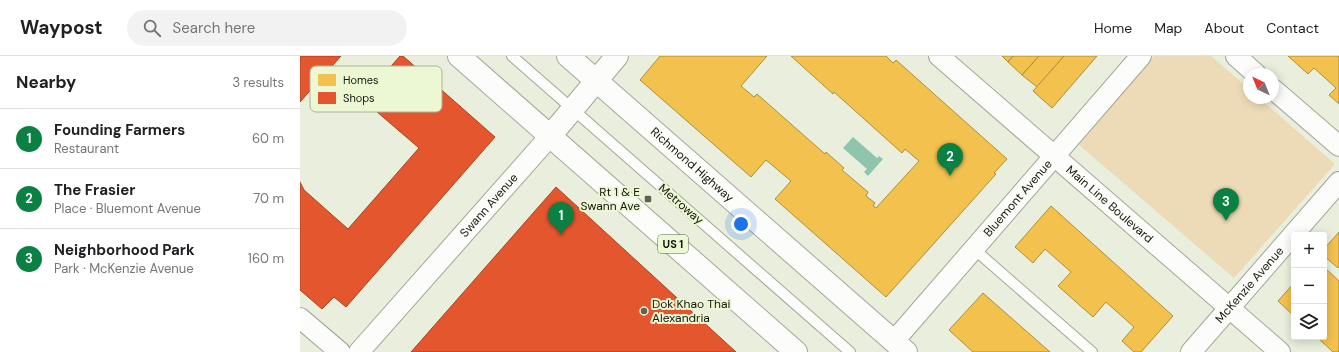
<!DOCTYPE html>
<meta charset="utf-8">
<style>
body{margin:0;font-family:"DM Sans",sans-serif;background:#f2f2f2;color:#202124}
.controls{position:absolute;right:12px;bottom:12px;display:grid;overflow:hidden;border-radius:4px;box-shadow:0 2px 10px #0003}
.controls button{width:36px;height:36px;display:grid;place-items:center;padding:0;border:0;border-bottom:1px solid #e0e0e0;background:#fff;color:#202124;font:20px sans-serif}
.compass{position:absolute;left:943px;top:12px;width:36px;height:36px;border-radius:50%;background:#fff;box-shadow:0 2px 10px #0003;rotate:317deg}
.you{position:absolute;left:441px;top:168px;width:14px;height:14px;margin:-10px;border:3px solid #fff;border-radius:50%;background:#1a73e8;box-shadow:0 0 0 6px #1a73e833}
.badge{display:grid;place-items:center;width:26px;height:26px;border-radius:50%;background:#0b8043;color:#fff;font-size:13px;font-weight:700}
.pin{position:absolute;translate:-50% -33px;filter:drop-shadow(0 1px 2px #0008)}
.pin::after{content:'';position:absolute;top:21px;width:14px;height:12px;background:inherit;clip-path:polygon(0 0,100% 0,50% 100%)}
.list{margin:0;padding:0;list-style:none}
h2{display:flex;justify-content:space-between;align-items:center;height:52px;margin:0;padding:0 16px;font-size:17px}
h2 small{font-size:13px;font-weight:400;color:#757577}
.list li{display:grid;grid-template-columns:26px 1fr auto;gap:12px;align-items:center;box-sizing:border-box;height:60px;padding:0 16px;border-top:1px solid #e0e0e0}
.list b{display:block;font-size:15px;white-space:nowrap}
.list p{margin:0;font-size:13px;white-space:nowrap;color:#757577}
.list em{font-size:13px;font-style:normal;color:#757577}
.icon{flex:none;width:22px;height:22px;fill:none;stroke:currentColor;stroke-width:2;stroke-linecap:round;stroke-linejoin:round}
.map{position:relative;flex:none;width:1039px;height:296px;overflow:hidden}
header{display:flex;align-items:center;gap:24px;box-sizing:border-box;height:56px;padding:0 20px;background:#fff;border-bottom:1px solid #e0e0e0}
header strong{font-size:19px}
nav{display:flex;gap:22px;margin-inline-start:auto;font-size:14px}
.search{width:280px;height:36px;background:#f2f2f2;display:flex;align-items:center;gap:10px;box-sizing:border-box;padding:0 14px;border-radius:22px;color:#757577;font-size:15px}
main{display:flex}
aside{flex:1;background:#fff}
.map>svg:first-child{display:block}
.green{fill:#eddab6}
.water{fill:#8fc4ad}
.homes{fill:#f2c14e;stroke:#af8e3a}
.shops{fill:#e4572e;stroke:#a54423}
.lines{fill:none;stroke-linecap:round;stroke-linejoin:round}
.service-casing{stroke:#a2a698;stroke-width:12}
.minor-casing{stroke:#a2a698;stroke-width:22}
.tertiary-casing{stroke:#a2a698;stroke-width:24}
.trunk-casing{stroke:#a2a698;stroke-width:24}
.service{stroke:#fcfdfa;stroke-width:10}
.minor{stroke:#fcfdfa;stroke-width:20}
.tertiary{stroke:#fcfdfa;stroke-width:22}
.trunk{stroke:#fcfdfa;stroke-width:22}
.poi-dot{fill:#5e6254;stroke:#ecf7d4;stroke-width:1.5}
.labels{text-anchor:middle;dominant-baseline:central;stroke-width:4;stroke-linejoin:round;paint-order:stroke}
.shield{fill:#ecf7d4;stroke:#545a47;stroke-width:1}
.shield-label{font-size:11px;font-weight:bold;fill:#13160a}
.street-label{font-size:12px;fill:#13160a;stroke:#ecf7d4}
.poi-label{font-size:12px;fill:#13160a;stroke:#ecf7d4;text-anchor:end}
.key{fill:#ecf7d4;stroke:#abb497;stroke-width:1}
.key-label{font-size:11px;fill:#13160a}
</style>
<header>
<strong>Waypost</strong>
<div class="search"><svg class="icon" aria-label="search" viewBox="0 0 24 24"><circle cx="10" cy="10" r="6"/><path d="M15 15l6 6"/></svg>Search here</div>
<nav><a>Home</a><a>Map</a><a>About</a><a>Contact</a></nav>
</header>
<main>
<aside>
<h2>Nearby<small>3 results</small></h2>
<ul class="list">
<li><span class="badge">1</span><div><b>Founding Farmers</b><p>Restaurant</p></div><em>60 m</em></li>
<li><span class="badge">2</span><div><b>The Frasier</b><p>Place · Bluemont Avenue</p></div><em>70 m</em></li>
<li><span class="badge">3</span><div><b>Neighborhood Park</b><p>Park · McKenzie Avenue</p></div><em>160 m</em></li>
</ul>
</aside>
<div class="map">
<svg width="1039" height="296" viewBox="0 0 1039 296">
<rect width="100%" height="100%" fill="#e9efdc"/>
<!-- green -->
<polygon class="green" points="854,0 911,0 949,33 949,42 959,42 1035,108 934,222 778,88"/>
<!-- water -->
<polygon class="water" points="553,81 577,102 579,100 583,103 568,120 564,116 567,113 543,92"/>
<!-- homes -->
<g class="homes">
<polygon points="360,0 467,0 441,30 454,41 457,38 525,98 526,96 544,112 542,114 568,136 566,140 575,147 573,150 576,152 619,105 605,93 602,97 534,36 533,38 491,0 586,0 593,7 596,4 707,103 694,117 696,118 586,241 475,143 491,125 466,104 451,121 340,24"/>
<polygon points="702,0 713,0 708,6"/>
<polygon points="713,0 739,0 722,19 708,6"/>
<polygon points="739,0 764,0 737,31 722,19"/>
<polygon points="764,0 797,0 752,52 733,35"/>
<polygon points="988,0 1039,0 1039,48 1029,39 1036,32 1014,12 1008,18"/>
<polygon points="751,150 873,260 841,296 834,296 822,285 834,271 806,246 793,261 758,230 771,216 745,193 733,207 715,191"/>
<polygon points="1039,176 1039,211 1038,212 1024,200 1024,193"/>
<polygon points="1024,211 1039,225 1039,296 1033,296 1017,281 1024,281"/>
<polygon points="994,227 994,260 978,245"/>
<polygon points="683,237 750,296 673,296 649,274"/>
</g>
<!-- shops -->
<g class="shops">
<polygon points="0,0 41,0 0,46"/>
<polygon points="100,0 103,0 195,81 46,251 34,241 22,253 0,234 0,126 4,134 48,173 119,92 62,43"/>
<polygon points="256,131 436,296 111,296"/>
</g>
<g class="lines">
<defs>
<g id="service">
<polyline points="212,0 550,296"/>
<polyline points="674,193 792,296"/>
</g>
<g id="minor">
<path id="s1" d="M 639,0 L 980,296"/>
<polyline points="936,0 956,18"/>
<polyline points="973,33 1039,90"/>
<polyline points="0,262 40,296"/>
<path id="s2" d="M 594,285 L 841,0"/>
<path id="s3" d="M 59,296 L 251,79"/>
<path id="s4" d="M 891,296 L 1039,126"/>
</g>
<polyline id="tertiary" points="251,79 317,0"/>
<g id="trunk">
<polyline points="159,0 496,296"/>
<path id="s5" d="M 268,0 L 606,296"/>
</g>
</defs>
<!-- service casing -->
<use href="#service" class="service-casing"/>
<!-- minor casing -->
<use href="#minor" class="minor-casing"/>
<!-- tertiary casing -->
<use href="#tertiary" class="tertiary-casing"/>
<!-- trunk casing -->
<use href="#trunk" class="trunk-casing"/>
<!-- service -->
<use href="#service" class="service"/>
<!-- minor -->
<use href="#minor" class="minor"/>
<!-- tertiary -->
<use href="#tertiary" class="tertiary"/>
<!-- trunk -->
<use href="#trunk" class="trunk"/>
</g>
<!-- markers -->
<g class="poi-dot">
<rect x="344" y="139" width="8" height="8" rx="2"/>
<circle cx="344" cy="255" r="4"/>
</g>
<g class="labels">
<!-- shield labels -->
<rect class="shield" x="358" y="179" width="30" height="18" rx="3"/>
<g class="shield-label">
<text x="373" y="188">US 1</text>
</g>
<!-- street labels -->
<g class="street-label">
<text stroke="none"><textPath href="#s5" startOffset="165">Richmond Highway</textPath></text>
<text stroke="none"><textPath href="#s2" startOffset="189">Bluemont Avenue</textPath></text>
<text transform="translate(381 148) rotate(41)">Metroway</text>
<text stroke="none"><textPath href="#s3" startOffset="196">Swann Avenue</textPath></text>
<text stroke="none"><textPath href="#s1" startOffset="226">Main Line Boulevard</textPath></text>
<text stroke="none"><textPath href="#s4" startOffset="89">McKenzie Avenue</textPath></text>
</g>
<!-- poi labels -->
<g class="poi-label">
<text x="340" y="136">Rt 1 &amp; E<tspan x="340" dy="14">Swann Ave</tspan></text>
<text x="352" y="248" text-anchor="start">Dok Khao Thai<tspan x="352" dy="14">Alexandria</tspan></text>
</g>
</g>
<!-- legend -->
<rect x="10" y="10" width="132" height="46" rx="6" class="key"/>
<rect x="18" y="18" width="18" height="12" fill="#f2c14e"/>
<rect x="18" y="36" width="18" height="12" fill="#e4572e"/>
<g class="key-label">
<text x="43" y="28">Homes</text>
<text x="43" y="46">Shops</text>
</g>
</svg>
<div class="controls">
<button>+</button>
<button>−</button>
<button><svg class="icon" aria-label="layers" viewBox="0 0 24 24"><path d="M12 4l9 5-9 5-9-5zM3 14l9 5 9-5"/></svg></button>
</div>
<svg class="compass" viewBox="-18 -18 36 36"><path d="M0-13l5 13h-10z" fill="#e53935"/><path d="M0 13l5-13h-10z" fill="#757577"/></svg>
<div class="you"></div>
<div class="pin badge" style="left:261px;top:179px">1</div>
<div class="pin badge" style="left:650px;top:120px">2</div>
<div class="pin badge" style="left:926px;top:165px">3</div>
</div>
</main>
